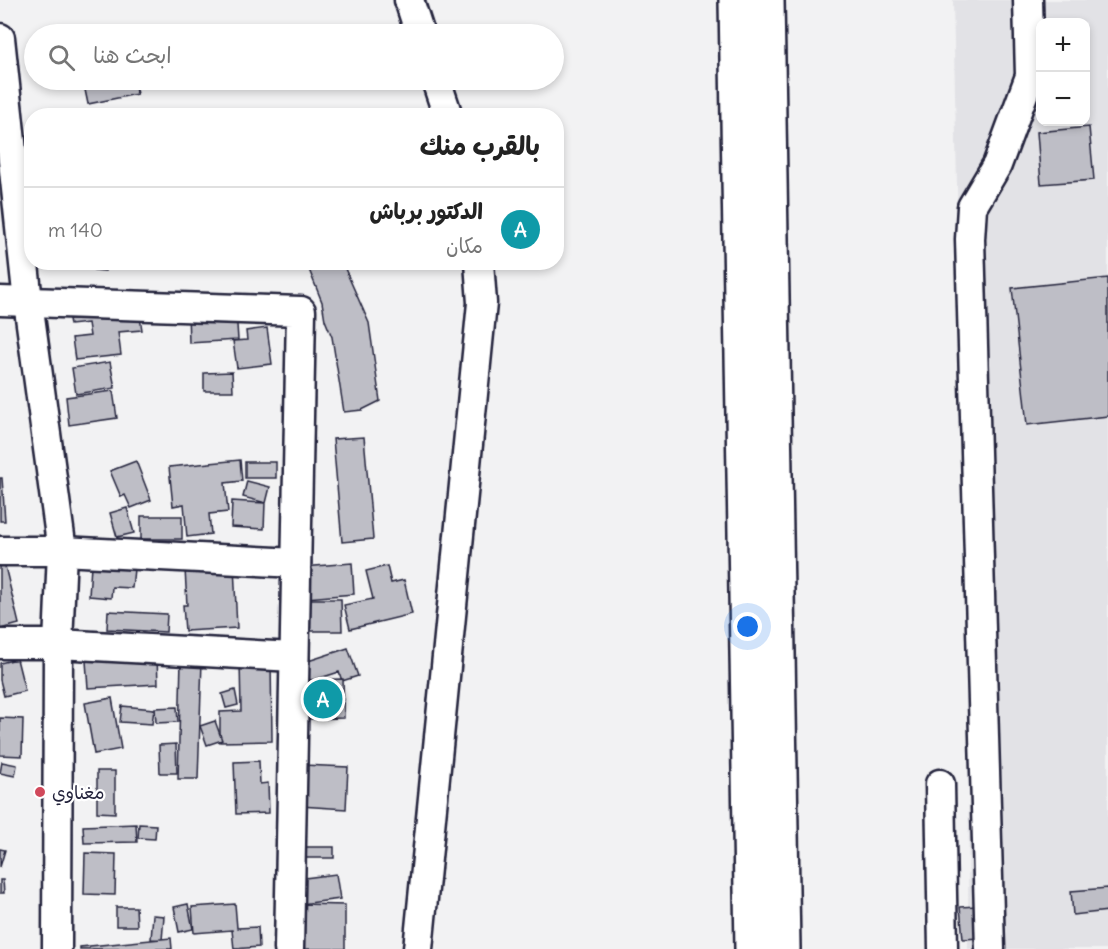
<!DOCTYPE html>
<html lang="ar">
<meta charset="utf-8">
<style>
body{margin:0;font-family:Delius,"Playpen Sans Arabic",sans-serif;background:#f6f6f6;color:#222;direction:rtl}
.controls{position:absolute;right:18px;top:18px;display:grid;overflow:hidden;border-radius:12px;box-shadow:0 3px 9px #0003}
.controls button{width:54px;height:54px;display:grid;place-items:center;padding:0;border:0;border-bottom:2px solid #e0e0e0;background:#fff;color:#222;font:30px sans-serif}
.you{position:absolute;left:748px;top:627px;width:21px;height:21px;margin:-15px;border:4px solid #fff;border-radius:50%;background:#1a73e8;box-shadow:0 0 0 9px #1a73e833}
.badge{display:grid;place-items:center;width:39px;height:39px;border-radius:50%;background:#d1495b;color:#fff;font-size:20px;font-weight:700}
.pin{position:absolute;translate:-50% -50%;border:3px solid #fff;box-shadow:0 2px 6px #0006}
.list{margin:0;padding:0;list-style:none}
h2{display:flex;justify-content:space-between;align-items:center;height:78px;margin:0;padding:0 24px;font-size:26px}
h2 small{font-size:20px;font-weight:400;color:#767676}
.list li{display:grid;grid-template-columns:39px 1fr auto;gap:18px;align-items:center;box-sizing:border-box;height:84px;padding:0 24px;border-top:2px solid #e0e0e0}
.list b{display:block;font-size:22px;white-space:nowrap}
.list p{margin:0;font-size:20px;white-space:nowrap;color:#767676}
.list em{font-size:20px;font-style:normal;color:#767676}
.icon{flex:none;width:33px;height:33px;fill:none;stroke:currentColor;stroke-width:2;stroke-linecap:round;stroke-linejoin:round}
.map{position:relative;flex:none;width:1108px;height:949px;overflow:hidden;direction:ltr}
.search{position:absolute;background:#fff;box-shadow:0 3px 9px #0003;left:24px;top:24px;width:540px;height:66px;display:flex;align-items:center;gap:15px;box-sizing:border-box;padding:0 21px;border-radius:33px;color:#767676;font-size:22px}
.panel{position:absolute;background:#fff;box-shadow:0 3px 9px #0003;left:24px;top:108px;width:540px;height:162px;border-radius:24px;direction:rtl}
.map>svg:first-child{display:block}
.built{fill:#e2e2e6;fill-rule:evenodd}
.building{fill:#bebec6;stroke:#22223b;stroke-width:1.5}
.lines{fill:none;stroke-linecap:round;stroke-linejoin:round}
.minor-casing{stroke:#22223b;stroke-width:33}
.major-casing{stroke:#22223b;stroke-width:38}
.minor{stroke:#fff;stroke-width:28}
.major{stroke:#fff;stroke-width:33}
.poi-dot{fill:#d1495b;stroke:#fff;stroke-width:2}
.labels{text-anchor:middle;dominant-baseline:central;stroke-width:4.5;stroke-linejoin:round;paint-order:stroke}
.poi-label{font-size:18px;fill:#22223b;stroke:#fff;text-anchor:start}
</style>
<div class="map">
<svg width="1108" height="949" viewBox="0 0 1108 949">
<rect width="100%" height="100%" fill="#f2f2f3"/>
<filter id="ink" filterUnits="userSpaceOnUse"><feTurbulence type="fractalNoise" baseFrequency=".0167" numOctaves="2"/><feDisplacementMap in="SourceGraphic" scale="12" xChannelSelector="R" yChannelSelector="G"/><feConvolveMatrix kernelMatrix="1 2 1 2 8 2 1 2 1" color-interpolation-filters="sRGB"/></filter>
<g filter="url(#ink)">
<!-- built -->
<path class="built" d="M 953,0 L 1108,0 L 1108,949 L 968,949 L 969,743 ZM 1040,22 L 1086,22 L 1086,122 L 1040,122 Z"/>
<!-- building -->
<g class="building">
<polygon points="110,80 134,80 137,94 88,104 84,85"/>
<polygon points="1089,127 1094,180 1041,184 1037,132"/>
<polygon points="95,262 106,262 105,271 94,270"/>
<polygon points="306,262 342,262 369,323 380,401 362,410 344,412 332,337 325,320 322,302"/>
<polygon points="1108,278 1108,416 1027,425 1012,288"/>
<polygon points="236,310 238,340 189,343 188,312"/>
<polygon points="139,311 142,330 118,332 121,355 75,360 72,338 90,336 88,323 70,325 69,319"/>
<polygon points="267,328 272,364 237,368 233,341 247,340 246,331"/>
<polygon points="110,362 115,388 76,394 72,368"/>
<polygon points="232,372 233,391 204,391 204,373"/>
<polygon points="113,391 117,418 69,425 66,397"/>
<polygon points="364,437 373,539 342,542 333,439"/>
<polygon points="240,460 242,481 225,483 228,512 209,514 211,534 187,537 184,504 173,506 169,467"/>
<polygon points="136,461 151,500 131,508 125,495 121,497 110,471"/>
<rect x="245" y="462" width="31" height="16"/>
<polygon points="0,478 2,478 5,521 0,521"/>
<polygon points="247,481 270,487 266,503 243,497"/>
<polygon points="232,501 265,503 264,529 231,527"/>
<polygon points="127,508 134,533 117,537 110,513"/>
<rect x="141" y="516" width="41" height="23"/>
<polygon points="0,558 3,558 19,624 0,629"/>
<polygon points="352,563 354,594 306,598 303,567"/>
<polygon points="91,566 134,569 132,588 112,587 111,598 89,596"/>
<polygon points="234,566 237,628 185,631 183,605 187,605 185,569"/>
<polygon points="387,566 391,583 404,580 412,614 350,629 344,605 373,599 366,571"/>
<polygon points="304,599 341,599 342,631 304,631"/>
<polygon points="108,611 167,614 166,632 107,629"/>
<polygon points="348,648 358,676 342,681 339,672 308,682 302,663"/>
<polygon points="157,658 158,684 88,688 86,661"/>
<polygon points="17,659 25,691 4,696 0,680 0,663"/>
<polygon points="181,660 202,661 198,779 178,779"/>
<polygon points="271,660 272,741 220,742 220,712 241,711 240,661"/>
<polygon points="343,679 344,718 303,719 303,680"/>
<polygon points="235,690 238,705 226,708 222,694"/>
<polygon points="112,698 121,749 94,754 85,703"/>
<polygon points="122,706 154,709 152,724 120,722"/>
<polygon points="177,707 178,722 156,723 155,708"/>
<polygon points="0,718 23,719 22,756 0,755"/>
<polygon points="215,721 222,740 207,745 200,726"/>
<polygon points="176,744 177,773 160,773 159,745"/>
<polygon points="259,761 260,784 268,783 269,813 236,814 234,762"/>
<polygon points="2,762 17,765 15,776 0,773"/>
<polygon points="302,765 348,767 346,809 300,806"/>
<polygon points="97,771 115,771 115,813 97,812"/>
<polygon points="136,824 137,842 84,843 83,826"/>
<polygon points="139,824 156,825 155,839 138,838"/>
<rect x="302" y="847" width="32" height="11"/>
<polygon points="0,849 5,850 0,867"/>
<polygon points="85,853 116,854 115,895 84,894"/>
<polygon points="336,874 340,899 301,904 297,879"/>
<polygon points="0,880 3,880 4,893 0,893"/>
<polygon points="1108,888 1108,911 1073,915 1071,891"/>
<polygon points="188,904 193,929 179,932 174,907"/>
<polygon points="235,904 237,928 258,927 259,947 234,949 232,930 194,933 192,907"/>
<polygon points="299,904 345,905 345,949 299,949"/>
<polygon points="977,906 980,938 963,939 960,907"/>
<polygon points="116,907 136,907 137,926 116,926"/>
<polygon points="153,915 164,916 162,940 151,939"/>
<polygon points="171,938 172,949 80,949 80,947"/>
</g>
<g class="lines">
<defs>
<g id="minor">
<polyline points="409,0 420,34"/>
<polyline points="0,38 28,302 62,551 58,644 57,949"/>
<polyline points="436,80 448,116"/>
<polyline points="0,301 301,311 289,949"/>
<polyline points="0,551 62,551 296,563"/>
<polyline points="0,644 58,644 294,657"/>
<polyline points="940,784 943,949"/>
<polyline points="418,949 482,303 479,262"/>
<polyline points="990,949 970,239 972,207 997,165 1030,76 1028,0"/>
</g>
<g id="major">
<polyline points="736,0 752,949"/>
<polyline points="767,0 783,949"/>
</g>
</defs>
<!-- minor casing -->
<use href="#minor" class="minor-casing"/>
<!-- major casing -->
<use href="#major" class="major-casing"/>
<!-- minor -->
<use href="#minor" class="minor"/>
<!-- major -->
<use href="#major" class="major"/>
</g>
</g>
<!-- markers -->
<circle class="poi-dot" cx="40" cy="792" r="6"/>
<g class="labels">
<!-- poi labels -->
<g class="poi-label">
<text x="52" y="792">مغناوي</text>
</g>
</g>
</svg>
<div class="controls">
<button>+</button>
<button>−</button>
</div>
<div class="you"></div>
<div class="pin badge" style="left:323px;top:699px;background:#0f9aa8">A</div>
<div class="search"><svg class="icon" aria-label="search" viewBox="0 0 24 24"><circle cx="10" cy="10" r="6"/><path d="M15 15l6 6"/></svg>ابحث هنا</div>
<section class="panel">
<h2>بالقرب منك<small></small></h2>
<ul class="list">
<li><span class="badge" style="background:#0f9aa8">A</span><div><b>الدكتور برباش</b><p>مكان</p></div><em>140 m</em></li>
</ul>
</section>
</div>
